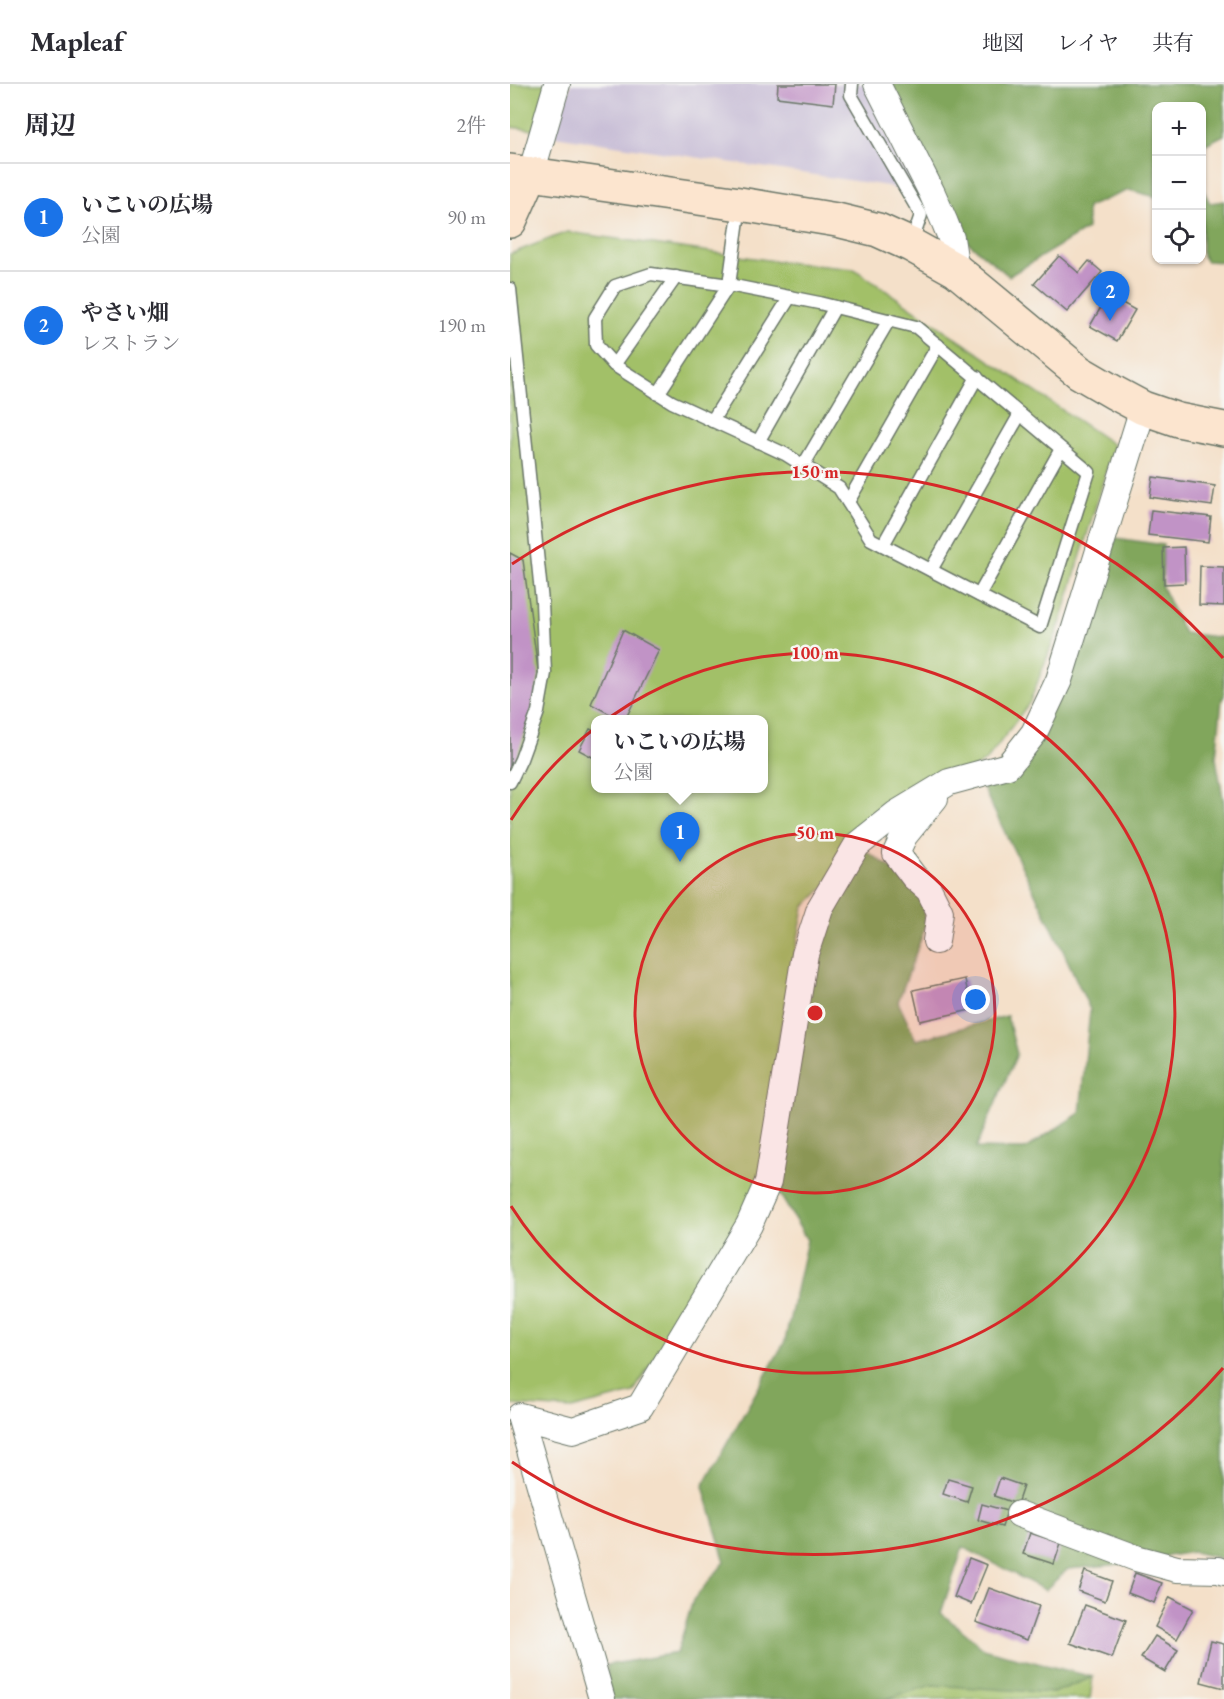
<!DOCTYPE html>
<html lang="ja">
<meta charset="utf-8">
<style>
body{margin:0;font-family:"EB Garamond","Noto Serif JP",serif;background:#f2f2f3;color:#2b2b33}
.controls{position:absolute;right:18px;top:18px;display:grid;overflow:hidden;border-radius:12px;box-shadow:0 2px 4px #0004}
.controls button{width:54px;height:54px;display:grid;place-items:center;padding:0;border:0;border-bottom:2px solid #e1e1e2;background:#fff;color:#2b2b33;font:30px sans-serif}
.you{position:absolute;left:466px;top:916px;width:21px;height:21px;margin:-15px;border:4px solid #fff;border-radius:50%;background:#1a73e8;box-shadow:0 0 0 9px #1a73e833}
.badge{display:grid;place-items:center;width:39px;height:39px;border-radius:50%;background:#1a73e8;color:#fff;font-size:20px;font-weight:700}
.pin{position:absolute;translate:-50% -50px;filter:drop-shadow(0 2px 3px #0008)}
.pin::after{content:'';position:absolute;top:32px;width:21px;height:18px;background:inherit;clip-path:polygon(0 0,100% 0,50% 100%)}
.popup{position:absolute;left:81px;top:631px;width:177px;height:78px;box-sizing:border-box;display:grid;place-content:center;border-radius:12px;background:#fff;filter:drop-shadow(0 2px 4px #0005);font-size:20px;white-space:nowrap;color:#7c7c81}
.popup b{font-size:22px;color:#2b2b33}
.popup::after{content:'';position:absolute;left:50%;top:100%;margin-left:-12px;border:12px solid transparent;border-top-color:#fff}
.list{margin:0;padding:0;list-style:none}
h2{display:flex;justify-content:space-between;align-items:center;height:78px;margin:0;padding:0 24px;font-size:26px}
h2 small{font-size:20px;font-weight:400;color:#7c7c81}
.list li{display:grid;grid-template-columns:39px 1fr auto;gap:18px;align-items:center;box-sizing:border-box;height:108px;padding:0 24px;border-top:2px solid #e1e1e2}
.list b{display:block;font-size:22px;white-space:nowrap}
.list p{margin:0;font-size:20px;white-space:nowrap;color:#7c7c81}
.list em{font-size:20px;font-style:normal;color:#7c7c81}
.icon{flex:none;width:33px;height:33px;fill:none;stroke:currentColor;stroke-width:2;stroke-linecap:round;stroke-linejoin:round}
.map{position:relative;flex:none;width:714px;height:1615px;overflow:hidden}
header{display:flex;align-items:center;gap:36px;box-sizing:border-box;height:84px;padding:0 30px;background:#fff;border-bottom:2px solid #e1e1e2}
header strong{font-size:28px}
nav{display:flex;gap:33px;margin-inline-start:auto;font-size:21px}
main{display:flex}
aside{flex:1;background:#fff}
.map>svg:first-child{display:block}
.industrial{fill:#c9bfd7}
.green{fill:#a2c068;stroke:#607e4e;stroke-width:1.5;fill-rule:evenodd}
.forest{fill:#81a65c;stroke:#507248;stroke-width:1.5}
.building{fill:#c193c6}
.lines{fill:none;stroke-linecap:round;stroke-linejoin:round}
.lane-casing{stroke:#6a7668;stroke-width:15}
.street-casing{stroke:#6a7668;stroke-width:28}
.secondary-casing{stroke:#6a7668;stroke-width:36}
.lane{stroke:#fff;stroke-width:12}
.street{stroke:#fff;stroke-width:26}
.secondary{stroke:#fce5cf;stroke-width:33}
.ring{fill:none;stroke:#d62828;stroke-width:3}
.centre{fill:#d62828;stroke:#f6f6f2;stroke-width:3}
.ring-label{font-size:18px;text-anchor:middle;font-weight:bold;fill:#d62828;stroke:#f6f6f2;stroke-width:5;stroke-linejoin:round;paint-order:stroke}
</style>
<header>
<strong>Mapleaf</strong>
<nav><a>地図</a><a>レイヤ</a><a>共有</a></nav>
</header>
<main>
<aside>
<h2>周辺<small>2件</small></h2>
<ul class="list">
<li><span class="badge">1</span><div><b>いこいの広場</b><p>公園</p></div><em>90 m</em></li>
<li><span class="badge">2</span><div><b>やさい畑</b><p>レストラン</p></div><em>190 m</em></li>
</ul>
</aside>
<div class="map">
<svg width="714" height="1615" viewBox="0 0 714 1615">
<rect width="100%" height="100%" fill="#f6f6f2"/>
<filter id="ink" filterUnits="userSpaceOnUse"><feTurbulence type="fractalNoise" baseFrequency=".0167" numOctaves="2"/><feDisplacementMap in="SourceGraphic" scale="12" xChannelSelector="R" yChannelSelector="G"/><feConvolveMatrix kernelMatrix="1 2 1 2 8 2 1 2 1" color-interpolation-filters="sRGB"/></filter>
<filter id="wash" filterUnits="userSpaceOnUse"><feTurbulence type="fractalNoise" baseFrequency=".008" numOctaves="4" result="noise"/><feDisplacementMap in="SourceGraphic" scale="24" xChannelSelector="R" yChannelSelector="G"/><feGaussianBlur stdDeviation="1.35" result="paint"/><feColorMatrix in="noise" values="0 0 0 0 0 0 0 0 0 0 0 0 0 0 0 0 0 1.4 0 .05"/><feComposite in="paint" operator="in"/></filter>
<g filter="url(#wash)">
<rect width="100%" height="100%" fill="#f4e0c9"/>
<!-- industrial -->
<polygon class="industrial" points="61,0 357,0 357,4 392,82 422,109 431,124 378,102 44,52"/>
<!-- green -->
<g class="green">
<polygon points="0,0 40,0 24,46 0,43"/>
<path d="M 57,148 L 265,177 L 344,185 L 604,361 L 551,537 L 520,618 L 477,676 L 387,734 L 294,823 L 268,960 L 253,1097 L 123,1309 L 62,1325 L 0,1321 L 0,170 ZM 86,636 L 254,636 L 254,704 L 86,704 Z"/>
<polygon points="583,1593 580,1615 371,1615 423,1596 543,1609"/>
</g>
<!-- forest -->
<g class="forest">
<polygon points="367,0 714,0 714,51 692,62 692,22 646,22 646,113 619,106 577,123 577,145 499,192 443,146"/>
<polygon points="692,104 700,119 714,117 714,178 696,177 692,170"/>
<polygon points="606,454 653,461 652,503 674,549 714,554 714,612 712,615 706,674 714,720 714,1475 683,1468 602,1481 558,1485 535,1506 453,1463 431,1529 476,1566 583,1593 543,1609 422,1601 376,1615 98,1615 97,1581 167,1569 183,1516 215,1478 193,1402 275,1257 297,1156 265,1102 295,870 347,761 410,803 416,841 388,918 406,956 497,932 507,970 466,1064 515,1065 570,1029 580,926 550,860 470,698 524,649"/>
</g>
<g id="blocks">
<!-- building -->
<g class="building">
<polygon points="268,0 325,0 323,20 267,13"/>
<polygon points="549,172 569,189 579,177 592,188 557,228 524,200"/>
<polygon points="598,211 625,226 607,257 580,242"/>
<polygon points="643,393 705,402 702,422 640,413"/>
<polygon points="641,426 701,433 698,458 638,451"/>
<polygon points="674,463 675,499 654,500 653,464"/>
<polygon points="0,469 13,476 29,593 21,631 0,692"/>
<polygon points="690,482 714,483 714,522 689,521"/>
<polygon points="113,546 149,566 115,636 111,636 81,620"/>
<polygon points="80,645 86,648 86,675 69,666"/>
<polygon points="455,895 461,926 410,937 403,906"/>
<polygon points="490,1394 513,1402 507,1420 484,1412"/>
<polygon points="438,1395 462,1402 457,1418 433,1410"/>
<polygon points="472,1420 497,1427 492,1443 468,1436"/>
<polygon points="520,1449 551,1459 544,1480 513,1470"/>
<polygon points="459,1474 477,1481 461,1520 444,1513"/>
<polygon points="575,1487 602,1497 595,1517 568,1507"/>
<polygon points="625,1489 652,1499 644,1519 618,1509"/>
<polygon points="479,1504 529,1522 517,1556 466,1538"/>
<polygon points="660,1513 683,1525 667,1555 645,1543"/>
<polygon points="575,1521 616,1536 602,1574 560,1559"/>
<polygon points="645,1552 668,1566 655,1588 631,1574"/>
<polygon points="701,1557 714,1560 714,1604 691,1598"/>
</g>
</g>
</g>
<g filter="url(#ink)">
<use href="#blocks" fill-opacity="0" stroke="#6a7668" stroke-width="1.5"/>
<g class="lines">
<defs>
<g id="lane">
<polyline points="342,0 341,11 411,131 401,160"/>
<polyline points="0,205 32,518 35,589 28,628 11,675 0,698"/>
<polyline points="104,281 166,193"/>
<polyline points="148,310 219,201 141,190 105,202 85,234 86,261 104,281 162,318 275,370 329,404 361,455 530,543 579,388 406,243 309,219 219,201 230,121"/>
<polyline points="202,337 280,213"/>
<polyline points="248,358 325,223"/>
<polyline points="293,382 379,236"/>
<polyline points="338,418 428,261"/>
<polyline points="373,461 467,293"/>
<polyline points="421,486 510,330"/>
<polyline points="469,511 551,365"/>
</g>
<g id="street">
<polyline points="367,0 422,109 435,139 441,154 446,186"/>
<polyline points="21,90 47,0"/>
<polyline points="425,714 394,752 386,769 404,793 419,806 430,828 426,857"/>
<polyline points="509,1430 626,1474 667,1485 709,1486 714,1488"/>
<polyline points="92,1615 10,1332 63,1346 130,1323 239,1141 258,1098 295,870 310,824 347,761 386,730 439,698 498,682 524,649 549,596 633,324"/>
</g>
<g id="secondary">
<polyline points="0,87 230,120 327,136 368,146 401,161 446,186 569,288 605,309 633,324 668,336 714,345"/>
<polyline points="0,137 21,90"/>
</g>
</defs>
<!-- lane casing -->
<use href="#lane" class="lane-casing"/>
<!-- street casing -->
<use href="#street" class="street-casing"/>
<!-- secondary casing -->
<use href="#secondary" class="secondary-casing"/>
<!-- lane -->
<use href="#lane" class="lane"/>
<!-- street -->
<use href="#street" class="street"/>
<!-- secondary -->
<use href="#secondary" class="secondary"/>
</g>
</g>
<!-- distance rings -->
<circle cx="305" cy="929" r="180" fill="#d62828" fill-opacity=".12"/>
<g class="ring">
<circle cx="305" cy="929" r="180"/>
<path d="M1 736A360 360 0 1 1 1 1122"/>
<path d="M713 1284A541 541 0 0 1 2 1378M2 480A541 541 0 0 1 713 574"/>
</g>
<circle cx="305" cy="929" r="9" class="centre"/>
<g class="ring-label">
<text x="305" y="394">150 m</text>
<text x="305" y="575">100 m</text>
<text x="305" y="755">50 m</text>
</g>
</svg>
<div class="controls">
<button>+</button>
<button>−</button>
<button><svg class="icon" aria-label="locate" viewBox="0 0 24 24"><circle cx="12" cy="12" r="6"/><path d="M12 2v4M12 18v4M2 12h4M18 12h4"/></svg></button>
</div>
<div class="you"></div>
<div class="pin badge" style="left:170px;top:778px">1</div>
<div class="popup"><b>いこいの広場</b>公園</div>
<div class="pin badge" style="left:600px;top:237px">2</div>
</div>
</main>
